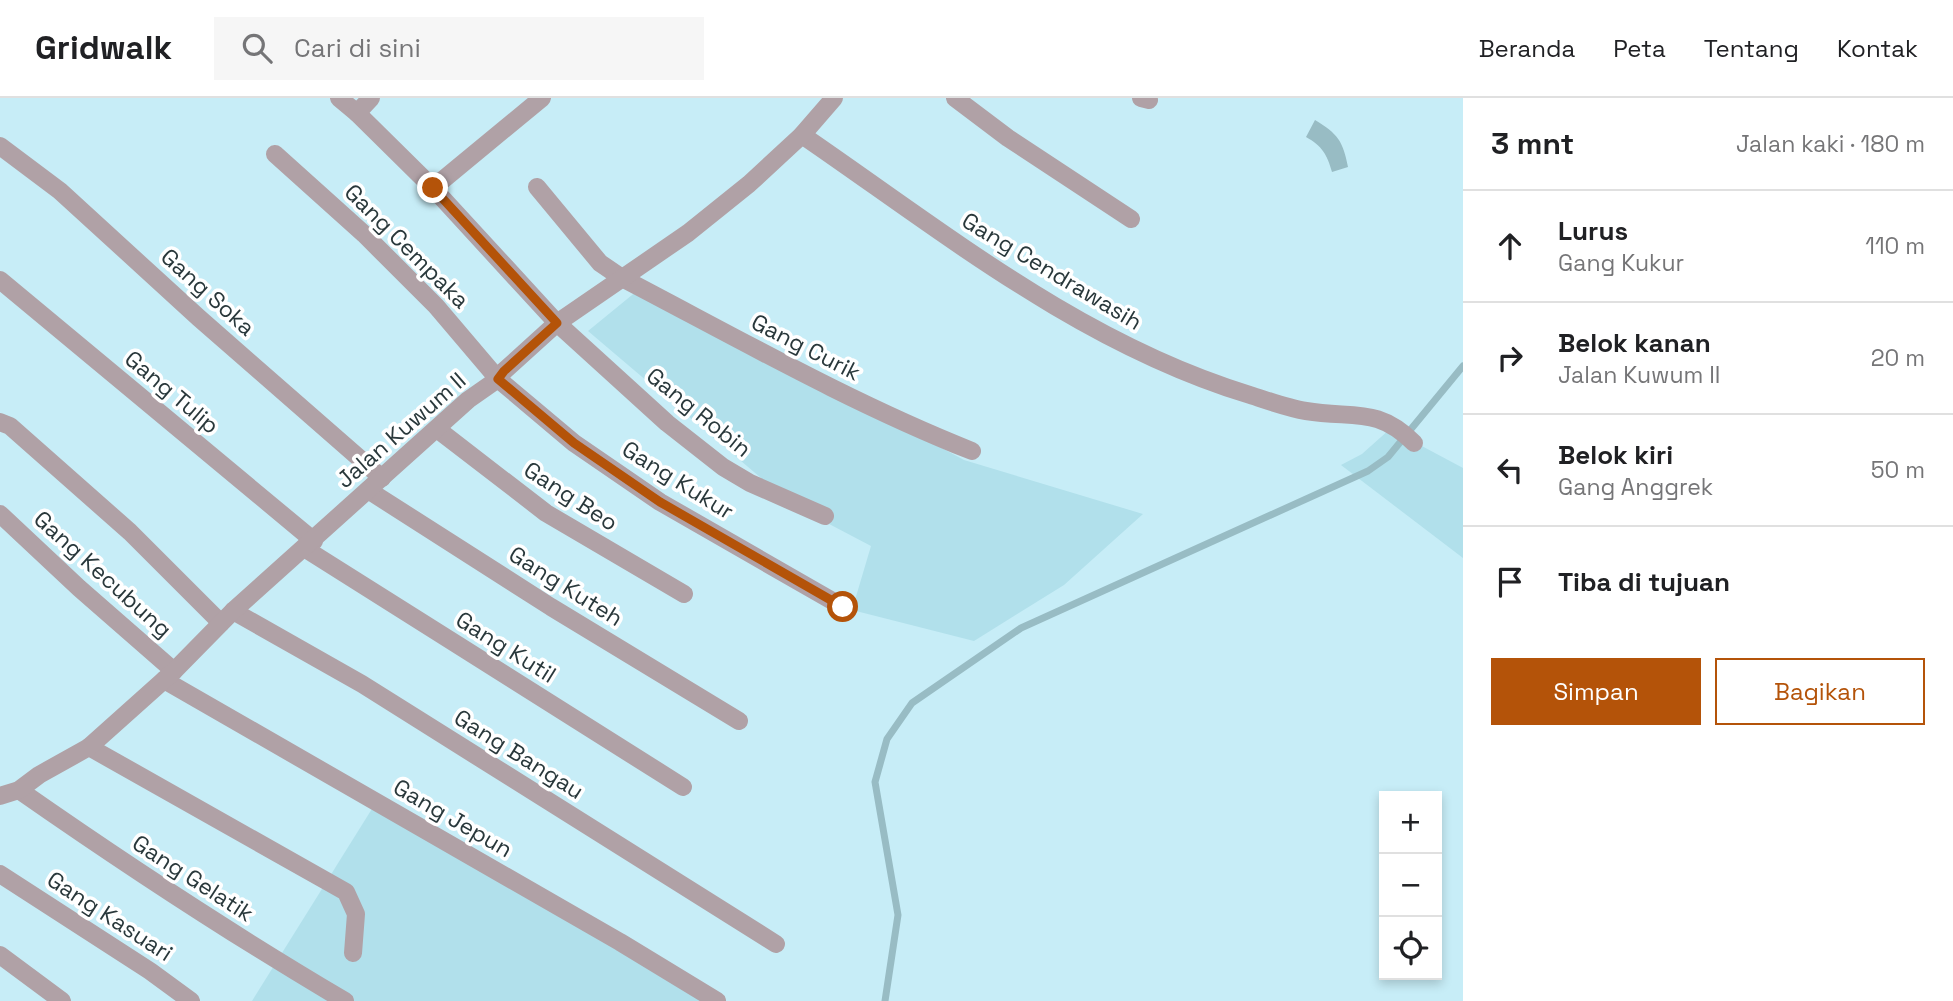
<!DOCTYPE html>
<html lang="id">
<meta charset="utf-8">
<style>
body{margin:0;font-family:"Space Grotesk",sans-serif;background:#f6f6f6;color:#202124}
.controls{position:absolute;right:21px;bottom:21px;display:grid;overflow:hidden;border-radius:0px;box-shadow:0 4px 10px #0003}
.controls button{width:63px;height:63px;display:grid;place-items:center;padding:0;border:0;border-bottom:2px solid #e0e0e0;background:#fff;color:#202124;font:35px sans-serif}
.stop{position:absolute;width:21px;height:21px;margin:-16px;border:5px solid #b45309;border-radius:50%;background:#fff}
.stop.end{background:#b45309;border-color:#fff;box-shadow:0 2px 7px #0008}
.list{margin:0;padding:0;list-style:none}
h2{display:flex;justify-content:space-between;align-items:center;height:91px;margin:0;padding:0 28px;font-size:30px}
h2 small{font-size:23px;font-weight:400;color:#757577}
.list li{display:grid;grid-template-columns:46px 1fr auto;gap:21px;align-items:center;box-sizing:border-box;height:112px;padding:0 28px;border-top:2px solid #e0e0e0}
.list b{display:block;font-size:26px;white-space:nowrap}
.list p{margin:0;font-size:23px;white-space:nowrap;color:#757577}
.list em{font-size:23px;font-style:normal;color:#757577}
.actions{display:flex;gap:14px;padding:21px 28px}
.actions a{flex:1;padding:16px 0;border:2px solid #b45309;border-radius:0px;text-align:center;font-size:24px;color:#b45309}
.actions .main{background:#b45309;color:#fff}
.icon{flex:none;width:38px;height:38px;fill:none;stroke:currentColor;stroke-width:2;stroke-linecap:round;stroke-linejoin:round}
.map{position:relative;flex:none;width:1463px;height:903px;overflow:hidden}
header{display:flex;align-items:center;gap:42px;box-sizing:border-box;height:98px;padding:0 35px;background:#fff;border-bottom:2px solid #e0e0e0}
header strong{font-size:33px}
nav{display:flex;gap:38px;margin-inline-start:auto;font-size:24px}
.search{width:490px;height:63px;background:#f6f6f6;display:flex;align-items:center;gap:18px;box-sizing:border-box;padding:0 24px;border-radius:0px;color:#757577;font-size:26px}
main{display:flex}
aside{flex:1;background:#fff}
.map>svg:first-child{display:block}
.built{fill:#b1e0eb}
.water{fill:#98bcc4}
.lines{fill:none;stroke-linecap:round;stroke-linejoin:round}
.stream{stroke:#98bcc4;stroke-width:7}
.minor{stroke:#b0a1a6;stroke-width:18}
.route{stroke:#b45309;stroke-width:9}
.labels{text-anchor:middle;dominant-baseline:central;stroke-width:7;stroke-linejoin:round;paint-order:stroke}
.street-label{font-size:23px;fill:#29383b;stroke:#fff}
</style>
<header>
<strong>Gridwalk</strong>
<div class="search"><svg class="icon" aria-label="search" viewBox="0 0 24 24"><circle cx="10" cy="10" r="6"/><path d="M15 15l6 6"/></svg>Cari di sini</div>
<nav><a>Beranda</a><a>Peta</a><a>Tentang</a><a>Kontak</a></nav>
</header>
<main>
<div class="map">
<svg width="1463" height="903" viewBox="0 0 1463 903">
<rect width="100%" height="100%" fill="#c7edf7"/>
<!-- built -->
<g class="built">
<polygon points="643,188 964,362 1143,416 1064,487 974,543 852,512 871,448 793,407 588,233"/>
<polygon points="1390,331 1463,370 1463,460 1341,367 1362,356"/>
<polygon points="375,706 726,903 252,903"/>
</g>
<!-- water -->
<path class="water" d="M 1315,22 C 1338,36 1343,43 1348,69 L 1332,74 C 1327,56 1322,48 1306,39 Z"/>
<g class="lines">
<!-- stream -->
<polyline class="stream" points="885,903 898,817 875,684 887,641 912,605 1021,530 1368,373 1388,359 1463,268"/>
<!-- minor -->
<g class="minor">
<polyline points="339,0 357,15"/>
<polyline points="371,0 357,15 433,90 557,225 667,325 723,369 750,385 825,418"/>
<polyline points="955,0 1008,40 1131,121"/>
<polyline points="1141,0 1149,2"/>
<path d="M 802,37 C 945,135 1082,246 1250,297 C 1269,303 1288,310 1306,313 C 1353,321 1377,308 1414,345"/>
<polyline points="0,48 60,93 199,220 382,380"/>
<polyline points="275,56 364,136 436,208 498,281 574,345 660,404 843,509"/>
<path d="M 537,89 L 600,165 L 622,180 C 737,240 851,305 972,353"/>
<polyline points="433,90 542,0"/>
<polyline points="0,182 314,443"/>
<polyline points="0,324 10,328 130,434 221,525"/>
<polyline points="437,331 546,415 684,496"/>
<polyline points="368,392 551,509 739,623"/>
<polyline points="0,416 79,490 174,573"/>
<polyline points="304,450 683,689"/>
<polyline points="233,513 362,586 776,846"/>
<polyline points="164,582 620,844 717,903"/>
<polyline points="89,649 346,794 356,816 353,855"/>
<path d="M 19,692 C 125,766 233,837 345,903"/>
<polyline points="0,698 19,692 39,677 89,649 174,573 233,513 468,302 498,281 504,273 557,225 688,135 749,86 802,37 834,0"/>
<polyline points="0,776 150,873 191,903"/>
<polyline points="0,857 62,903"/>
</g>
</g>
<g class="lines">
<!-- route -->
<polyline class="route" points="433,90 557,225 504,273 498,281 574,345 660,404 843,509"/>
</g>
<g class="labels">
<!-- street labels -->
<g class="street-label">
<text transform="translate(407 148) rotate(45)">Gang Cempaka</text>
<text transform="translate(1052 173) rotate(31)">Gang Cendrawasih</text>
<text transform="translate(208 194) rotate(42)">Gang Soka</text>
<text transform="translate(806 249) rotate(27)">Gang Curik</text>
<text transform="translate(172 294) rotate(40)">Gang Tulip</text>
<text transform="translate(699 314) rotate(39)">Gang Robin</text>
<text transform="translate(401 332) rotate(-41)">Jalan Kuwum II</text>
<text transform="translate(678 382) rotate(32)">Gang Kukur</text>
<text transform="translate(571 398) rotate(33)">Gang Beo</text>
<text transform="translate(103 476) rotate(42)">Gang Kecubung</text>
<text transform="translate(566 488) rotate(32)">Gang Kuteh</text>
<text transform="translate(506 549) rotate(32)">Gang Kutil</text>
<text transform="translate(519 656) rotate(32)">Gang Bangau</text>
<text transform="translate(453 720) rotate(30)">Gang Jepun</text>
<text transform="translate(193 780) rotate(33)">Gang Gelatik</text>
<text transform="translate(110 818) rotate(33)">Gang Kasuari</text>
</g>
</g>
</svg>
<div class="controls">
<button>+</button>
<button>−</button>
<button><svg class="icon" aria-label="locate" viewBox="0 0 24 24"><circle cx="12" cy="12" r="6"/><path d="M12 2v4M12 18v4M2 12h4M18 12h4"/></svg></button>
</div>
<div class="stop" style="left:843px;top:509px"></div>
<div class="stop end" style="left:433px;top:90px"></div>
</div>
<aside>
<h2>3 mnt<small>Jalan kaki · 180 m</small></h2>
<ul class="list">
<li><svg class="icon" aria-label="ahead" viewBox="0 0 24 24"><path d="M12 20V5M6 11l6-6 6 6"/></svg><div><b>Lurus</b><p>Gang Kukur</p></div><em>110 m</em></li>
<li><svg class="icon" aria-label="right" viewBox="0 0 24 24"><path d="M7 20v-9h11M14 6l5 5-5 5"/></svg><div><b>Belok kanan</b><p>Jalan Kuwum II</p></div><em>20 m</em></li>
<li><svg class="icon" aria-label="left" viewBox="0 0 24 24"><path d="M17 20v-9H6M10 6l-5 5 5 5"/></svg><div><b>Belok kiri</b><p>Gang Anggrek</p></div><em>50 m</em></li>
<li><svg class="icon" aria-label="arrive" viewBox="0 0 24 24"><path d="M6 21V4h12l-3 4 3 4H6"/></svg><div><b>Tiba di tujuan</b></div></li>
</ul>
<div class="actions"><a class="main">Simpan</a><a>Bagikan</a></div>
</aside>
</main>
